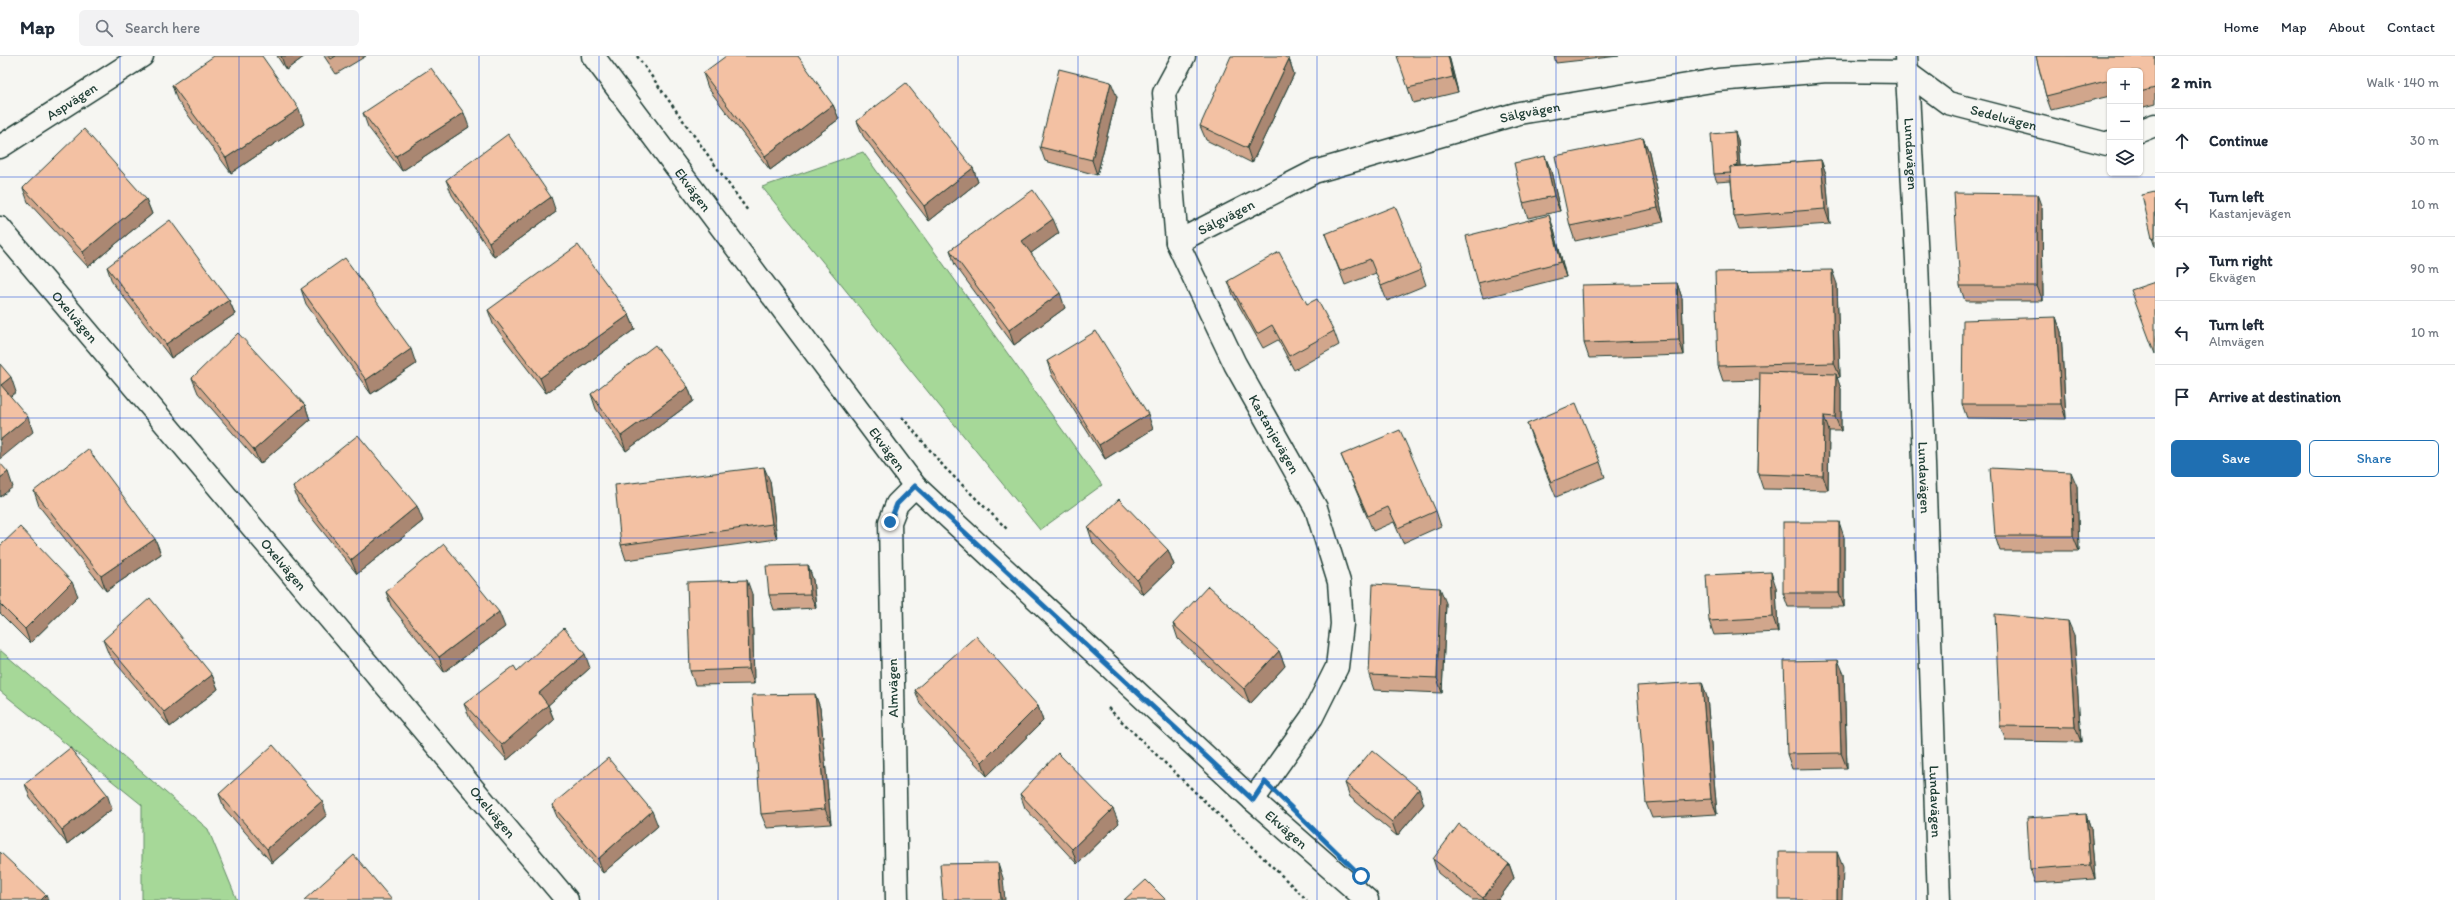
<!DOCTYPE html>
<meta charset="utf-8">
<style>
body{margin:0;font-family:Itim,sans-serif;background:#f2f2f3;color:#1f2937}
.controls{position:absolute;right:12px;top:12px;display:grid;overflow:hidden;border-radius:6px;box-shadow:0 1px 3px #0004}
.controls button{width:36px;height:36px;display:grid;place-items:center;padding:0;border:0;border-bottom:1px solid #e0e1e3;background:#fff;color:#1f2937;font:20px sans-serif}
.stop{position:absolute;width:12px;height:12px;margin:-9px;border:3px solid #1f6fb2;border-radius:50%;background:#fff}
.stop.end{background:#1f6fb2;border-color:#fff;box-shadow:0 1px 4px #0008}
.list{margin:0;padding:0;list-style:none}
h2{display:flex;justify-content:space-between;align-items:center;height:52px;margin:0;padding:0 16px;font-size:17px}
h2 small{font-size:13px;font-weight:400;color:#747a83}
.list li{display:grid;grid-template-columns:26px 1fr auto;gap:12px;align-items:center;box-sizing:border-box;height:64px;padding:0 16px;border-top:1px solid #e0e1e3}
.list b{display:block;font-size:15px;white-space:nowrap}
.list p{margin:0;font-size:13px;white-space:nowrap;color:#747a83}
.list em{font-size:13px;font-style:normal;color:#747a83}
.actions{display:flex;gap:8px;padding:12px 16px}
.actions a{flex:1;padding:9px 0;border:1px solid #1f6fb2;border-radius:6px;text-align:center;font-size:14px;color:#1f6fb2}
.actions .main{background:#1f6fb2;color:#fff}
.icon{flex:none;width:22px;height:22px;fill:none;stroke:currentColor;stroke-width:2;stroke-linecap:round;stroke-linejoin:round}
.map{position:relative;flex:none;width:2155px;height:844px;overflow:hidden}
header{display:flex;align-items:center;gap:24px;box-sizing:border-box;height:56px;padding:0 20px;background:#fff;border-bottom:1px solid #e0e1e3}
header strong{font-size:19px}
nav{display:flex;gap:22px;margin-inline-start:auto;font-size:14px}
.search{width:280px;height:36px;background:#f2f2f3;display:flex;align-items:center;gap:10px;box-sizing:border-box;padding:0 14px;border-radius:6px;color:#747a83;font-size:15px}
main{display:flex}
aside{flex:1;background:#fff}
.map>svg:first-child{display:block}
.green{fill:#a6d898;stroke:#628a66}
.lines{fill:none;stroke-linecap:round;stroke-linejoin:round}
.street-casing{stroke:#1f3d34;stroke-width:25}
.secondary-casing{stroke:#1f3d34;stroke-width:25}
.path{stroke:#1f3d34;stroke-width:2.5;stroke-dasharray:3 3;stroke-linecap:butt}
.street{stroke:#f6f6f2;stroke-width:22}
.secondary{stroke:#f6f6f2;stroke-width:22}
.wall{fill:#d1a68c;stroke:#1f3d34}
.shaded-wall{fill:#aa8772;stroke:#1f3d34}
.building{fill:#f3c1a3;stroke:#1f3d34}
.route{stroke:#1f6fb2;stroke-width:5}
.grid{fill:none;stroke:#1d4ed8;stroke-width:1;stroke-opacity:0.55}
.labels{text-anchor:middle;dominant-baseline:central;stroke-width:3;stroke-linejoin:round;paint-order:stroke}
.street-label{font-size:14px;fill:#1f3d34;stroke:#f6f6f2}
</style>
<header>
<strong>Map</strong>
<div class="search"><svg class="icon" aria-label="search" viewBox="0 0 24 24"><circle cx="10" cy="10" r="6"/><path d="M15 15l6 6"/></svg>Search here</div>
<nav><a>Home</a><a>Map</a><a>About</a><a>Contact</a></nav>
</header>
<main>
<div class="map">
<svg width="2155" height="844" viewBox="0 0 2155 844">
<rect width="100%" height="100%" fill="#f6f6f2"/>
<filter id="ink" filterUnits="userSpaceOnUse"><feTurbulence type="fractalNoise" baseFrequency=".025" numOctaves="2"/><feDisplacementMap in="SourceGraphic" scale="8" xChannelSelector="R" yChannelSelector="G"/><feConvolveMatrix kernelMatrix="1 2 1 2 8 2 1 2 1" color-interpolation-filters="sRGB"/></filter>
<g filter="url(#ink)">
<!-- green -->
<g class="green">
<polygon points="863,96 1102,429 1040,474 762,131"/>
<polygon points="0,594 208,773 237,844 142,844 142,749 0,635"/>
</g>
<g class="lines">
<defs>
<g id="street">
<path id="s1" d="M 1184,0 L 1164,37 L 1177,186 L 1235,308 L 1316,452 L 1339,526 L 1342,568 L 1337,611 L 1312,661 L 1253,744"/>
<path id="s2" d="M 1906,0 L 1917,204 L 1939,844"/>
<polyline points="2140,75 2155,69"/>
<path id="s3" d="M 0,91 L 142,0"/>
<path id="s4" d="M 0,172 L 567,844"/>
<path id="s5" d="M 1177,186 L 1314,116 L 1519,57 L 1718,24 L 1827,15 L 1906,16 L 1948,47 L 2107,88 L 2110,86"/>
<polyline points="897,844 890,466 897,448 915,430"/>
</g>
<g id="secondary">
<path id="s6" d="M 593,0 L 915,430 L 1253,744 L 1367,844"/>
</g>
</defs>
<!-- street casing -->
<use href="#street" class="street-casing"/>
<!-- secondary casing -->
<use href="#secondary" class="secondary-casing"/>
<!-- path -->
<g class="path">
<polyline points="637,0 748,155"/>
<polyline points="902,361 945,412 1008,474"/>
<polyline points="1108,652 1307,844"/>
</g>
<!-- street -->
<use href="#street" class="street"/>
<!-- secondary -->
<use href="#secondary" class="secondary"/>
</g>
<!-- wall -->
<g class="wall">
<polygon points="277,0 305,0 286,14"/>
<polygon points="324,0 366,0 336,18"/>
<polygon points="1449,0 1458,36 1413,47 1408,32"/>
<polygon points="1554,0 1619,0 1556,7"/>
<polygon points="2036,0 2155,0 2155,48 2140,52 2140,15 2110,15 2110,40 2051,54 2046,40"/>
<polygon points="1289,3 1294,18 1252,107 1206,84 1200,70"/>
<polygon points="703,17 833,49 839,63 770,114 708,32"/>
<polygon points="172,29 304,68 231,117 177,44"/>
<polygon points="1117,41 1097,119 1045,105 1040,91"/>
<polygon points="363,57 469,71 402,115 368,71"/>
<polygon points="857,65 973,112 978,126 929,165 863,80"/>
<polygon points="1643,82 1649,96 1664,166 1575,185 1570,170"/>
<polygon points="1738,84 1740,110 1821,104 1826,118 1830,168 1739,174 1734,160 1731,125 1717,126 1714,118"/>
<polygon points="1545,100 1551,115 1560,155 1528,162 1523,147"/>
<polygon points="446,124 556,156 494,201 452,139"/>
<polygon points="23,132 146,143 152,158 88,211 28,146"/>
<polygon points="2155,136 2155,191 2152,182"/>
<polygon points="2042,152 2043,245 1965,245 1960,230"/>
<polygon points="1554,173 1566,221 1483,242 1478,227"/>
<polygon points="1059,177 1031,197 1065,252 1014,289 955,209 950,194"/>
<polygon points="1325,178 1421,214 1426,229 1387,245 1376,217 1345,229"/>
<polygon points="107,211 229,244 235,258 171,302 112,226"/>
<polygon points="1228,225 1307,248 1334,275 1339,289 1294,314 1278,284 1263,292 1233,239"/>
<polygon points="1677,227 1682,242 1684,299 1589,302 1584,287"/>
<polygon points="1837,228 1840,321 1837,322 1841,333 1841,375 1829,375 1828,434 1763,433 1758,418 1760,324 1723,325 1718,310"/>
<polygon points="301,233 416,308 371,338 306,248"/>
<polygon points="488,254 629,259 635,273 546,337 493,268"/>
<polygon points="2056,261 2061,276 2066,363 1967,362 1962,348"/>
<polygon points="1047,305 1153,373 1105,403 1052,320"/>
<polygon points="192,322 305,349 310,364 260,408 198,337"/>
<polygon points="688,331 693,345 626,395 596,353 591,338"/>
<polygon points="1527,368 1600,406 1605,421 1556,441 1532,382"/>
<polygon points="1341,399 1436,455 1441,470 1403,487 1394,466 1373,475 1347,413"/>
<polygon points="770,425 777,483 626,504 621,489"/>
<polygon points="2077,430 2079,495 2000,495 1995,480"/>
<polygon points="293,431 423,465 357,518 298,445"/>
<polygon points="34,435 155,483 161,498 106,535 39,450"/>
<polygon points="1088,472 1168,494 1174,509 1143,539 1093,487"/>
<polygon points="1844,481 1844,551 1788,551 1783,537"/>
<polygon points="0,490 78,540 30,587 0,557"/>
<polygon points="808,509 813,524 816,552 774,554 769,539"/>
<polygon points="1776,531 1778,576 1714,579 1709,565"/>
<polygon points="386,536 505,571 444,616 391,550"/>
<polygon points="752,538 754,628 695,629 690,615"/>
<polygon points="1446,547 1442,637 1374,634 1369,619"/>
<polygon points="1173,568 1279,595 1285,610 1250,648 1178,583"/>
<polygon points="2074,579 2081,686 2006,685 2000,670"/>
<polygon points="103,584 212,619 218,633 170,671 109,599"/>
<polygon points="590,612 548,649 554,664 507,704 470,663 464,648 517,615"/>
<polygon points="1844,618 1847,712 1792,713 1787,698"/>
<polygon points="915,634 1038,650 1043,665 987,720 920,648"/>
<polygon points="815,638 820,652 831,768 767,772 761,758"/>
<polygon points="1707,641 1717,758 1652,762 1646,747"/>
<polygon points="1345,727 1424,748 1397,780 1350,741"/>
<polygon points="25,728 112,753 67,788 30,742"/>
<polygon points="219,738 327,759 272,807 224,752"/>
<polygon points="1020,738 1119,767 1077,808 1025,752"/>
<polygon points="552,749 658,770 603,817 558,763"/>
<polygon points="2086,758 2091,773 2095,823 2035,827 2030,813"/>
<polygon points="1433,803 1509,808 1514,822 1498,844 1472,844 1438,817"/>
</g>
<!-- shaded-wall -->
<g class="shaded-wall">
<polygon points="281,0 305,0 286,14"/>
<polygon points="1448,0 1449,0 1458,36 1453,21"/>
<polygon points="1289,3 1294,18 1252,107 1247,92"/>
<polygon points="1111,26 1117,41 1097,119 1092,104"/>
<polygon points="833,49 839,63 770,114 765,100"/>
<polygon points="299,53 304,68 231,117 226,102"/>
<polygon points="464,57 469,71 402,115 396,100"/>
<polygon points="1735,76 1738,84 1741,124 1738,116"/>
<polygon points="1643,82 1649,96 1664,166 1658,152"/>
<polygon points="1545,100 1551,115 1560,155 1554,140"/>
<polygon points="1821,104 1826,118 1830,168 1825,153"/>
<polygon points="973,112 978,126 929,165 924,150"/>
<polygon points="2037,138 2042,152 2043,245 2037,230"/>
<polygon points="551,141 556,156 494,201 489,186"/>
<polygon points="146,143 152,158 88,211 83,196"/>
<polygon points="1549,159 1554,173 1566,221 1561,206"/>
<polygon points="1053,163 1059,177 1027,200 1022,185"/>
<polygon points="1832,214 1837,228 1840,321 1834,307"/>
<polygon points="1677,227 1682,242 1684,299 1679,284"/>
<polygon points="1060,237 1065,252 1014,289 1009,274"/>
<polygon points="229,244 235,258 171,302 166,288"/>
<polygon points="629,259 635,273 546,337 540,322"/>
<polygon points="2056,261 2061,276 2066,363 2061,348"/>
<polygon points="411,293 416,308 371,338 366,324"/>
<polygon points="1836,318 1841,333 1841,375 1835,361"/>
<polygon points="11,321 16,336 7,343 1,329"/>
<polygon points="688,331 693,345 626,395 621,380"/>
<polygon points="305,349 310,364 260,408 254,394"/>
<polygon points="1148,358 1153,373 1105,403 1099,389"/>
<polygon points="1824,360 1829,375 1828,434 1823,420"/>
<polygon points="28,361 33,376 0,403 0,384"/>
<polygon points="764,411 770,425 777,483 772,468"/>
<polygon points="8,416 13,431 0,441 0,422"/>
<polygon points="2071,416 2077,430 2079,495 2073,480"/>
<polygon points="417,450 423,465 357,518 351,504"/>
<polygon points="1839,466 1844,481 1844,551 1839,537"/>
<polygon points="155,483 161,498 106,535 101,520"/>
<polygon points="1168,494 1174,509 1143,539 1137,524"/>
<polygon points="808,509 813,524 816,552 810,538"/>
<polygon points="1771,516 1776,531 1778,576 1773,561"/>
<polygon points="747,524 752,538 754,628 749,613"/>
<polygon points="72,526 78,540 30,587 25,573"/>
<polygon points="1440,532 1446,547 1442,637 1437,622"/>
<polygon points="499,556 505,571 444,616 439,601"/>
<polygon points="2068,565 2074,579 2081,686 2075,671"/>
<polygon points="1279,595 1285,610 1250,648 1244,633"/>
<polygon points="585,598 590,612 545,652 539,637"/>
<polygon points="1838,604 1844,618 1847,712 1841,697"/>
<polygon points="212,619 218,633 170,671 164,656"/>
<polygon points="1702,626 1707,641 1717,758 1711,743"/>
<polygon points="815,638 820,652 831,768 825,753"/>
<polygon points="548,649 554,664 507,704 502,689"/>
<polygon points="1038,650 1043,665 987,720 982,706"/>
<polygon points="1419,733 1424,748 1397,780 1392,766"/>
<polygon points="107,738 112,753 67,788 62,774"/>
<polygon points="322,745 327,759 272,807 267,793"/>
<polygon points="1113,753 1119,767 1077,808 1072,793"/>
<polygon points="652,755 658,770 603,817 598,803"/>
<polygon points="2086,758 2091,773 2095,823 2090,809"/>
<polygon points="1837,796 1843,811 1842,844 1837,844"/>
<polygon points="998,807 1003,822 1005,844 1001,844"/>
<polygon points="1509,808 1514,822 1498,844 1484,844 1483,842"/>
<polygon points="46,839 48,844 41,844"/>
</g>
<!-- building -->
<g class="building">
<polygon points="214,0 262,0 299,53 226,102 172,29"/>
<polygon points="329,0 336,0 331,3"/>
<polygon points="726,0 798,0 833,49 765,100 703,17"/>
<polygon points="1231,0 1283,0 1289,3 1247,92 1200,70"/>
<polygon points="1397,0 1448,0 1453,21 1408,32"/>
<polygon points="2036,0 2155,0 2155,32 2140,36 2140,15 2110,15 2110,24 2046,40"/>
<polygon points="431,12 464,57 396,100 363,57"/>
<polygon points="1059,13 1111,26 1092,104 1040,91"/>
<polygon points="906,27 973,112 924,150 857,65"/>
<polygon points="84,73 146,143 83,196 23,132"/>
<polygon points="1735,76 1738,110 1730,111 1731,117 1714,118 1711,78"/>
<polygon points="508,78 551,141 489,186 446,124"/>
<polygon points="1643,82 1658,152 1570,170 1555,100"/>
<polygon points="1545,100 1554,140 1523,147 1514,107"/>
<polygon points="1821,104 1825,153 1734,160 1730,111"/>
<polygon points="1033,134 1053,163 1022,185 1060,237 1009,274 950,194"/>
<polygon points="2155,136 2155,181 2152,182 2142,139"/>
<polygon points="1954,137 2037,138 2037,230 1960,230"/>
<polygon points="1395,150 1421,214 1381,230 1370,203 1340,215 1325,178"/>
<polygon points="1549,159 1561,206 1478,227 1466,180"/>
<polygon points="170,164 229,244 166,288 107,211"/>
<polygon points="578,189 629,259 540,322 488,254"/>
<polygon points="1279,196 1307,248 1317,243 1334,275 1289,300 1272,269 1257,278 1228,225"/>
<polygon points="345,202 411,293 366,324 301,233"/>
<polygon points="1832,214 1834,307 1718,310 1715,216"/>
<polygon points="2155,226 2155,298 2131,234"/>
<polygon points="1677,227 1679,284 1584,287 1582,229"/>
<polygon points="2056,261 2061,348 1962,348 1963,264"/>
<polygon points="1096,275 1148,358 1099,389 1047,305"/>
<polygon points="238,277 305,349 254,394 192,322"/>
<polygon points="655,289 688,331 621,380 591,338"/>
<polygon points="0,308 11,321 1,329 28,361 0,384"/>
<polygon points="1760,316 1836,318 1835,361 1824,360 1823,420 1758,418"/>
<polygon points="1576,347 1600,406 1551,426 1527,368"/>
<polygon points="1400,374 1436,455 1398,472 1388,451 1368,460 1341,399"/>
<polygon points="358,379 417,450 351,504 293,431"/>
<polygon points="88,393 155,483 101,520 34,435"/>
<polygon points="0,407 8,416 0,422"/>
<polygon points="764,411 772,468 621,489 615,429"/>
<polygon points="1990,412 2071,416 2073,480 1995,480"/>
<polygon points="1119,443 1168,494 1137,524 1088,472"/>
<rect x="1783" y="466" width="56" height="71"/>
<polygon points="20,471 72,526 25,573 0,548 0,490"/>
<polygon points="444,488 499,556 439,601 386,536"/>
<polygon points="808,509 810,538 769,539 766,510"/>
<polygon points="1771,516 1773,561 1709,565 1706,519"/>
<polygon points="747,524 749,613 690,615 687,526"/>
<polygon points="1373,528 1440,532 1437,622 1369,619"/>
<polygon points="1208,530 1279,595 1244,633 1173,568"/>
<polygon points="150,542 212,619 164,656 103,584"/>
<polygon points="1995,558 2068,565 2075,671 2000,670"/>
<polygon points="564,572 585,598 539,637 548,649 502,689 464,648 514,610 517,615"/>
<polygon points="976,580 1038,650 982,706 915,634"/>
<polygon points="1838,604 1841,697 1787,698 1784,605"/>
<polygon points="1702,626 1711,743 1646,747 1637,630"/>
<polygon points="815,638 825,753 761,758 752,639"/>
<polygon points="273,689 322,745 267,793 219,738"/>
<polygon points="70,692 107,738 62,774 25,728"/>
<polygon points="1372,694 1419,733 1392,766 1345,727"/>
<polygon points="1058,697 1113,753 1072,793 1020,738"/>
<polygon points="608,702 652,755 598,803 552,749"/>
<polygon points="2086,758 2090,809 2030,813 2027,762"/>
<polygon points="1459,768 1509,808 1483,842 1433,803"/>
<polygon points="0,796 46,839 41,844 0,844"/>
<rect x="1779" y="796" width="58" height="48"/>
<polygon points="354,799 392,844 304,844"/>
<polygon points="998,807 1001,844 943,844 940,808"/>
<polygon points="1146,824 1166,844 1124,844"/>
</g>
</g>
<g class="lines" filter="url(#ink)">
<!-- route -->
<polyline class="route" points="890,466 897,448 915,430 1253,744 1265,726 1361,820"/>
</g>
<!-- grid -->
<path class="grid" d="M 120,0 L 120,844M 239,0 L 239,844M 359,0 L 359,844M 479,0 L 479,844M 599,0 L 599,844M 718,0 L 718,844M 838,0 L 838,844M 958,0 L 958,844M 1078,0 L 1078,844M 1197,0 L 1197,844M 1317,0 L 1317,844M 1437,0 L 1437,844M 1556,0 L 1556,844M 1676,0 L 1676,844M 1796,0 L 1796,844M 1916,0 L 1916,844M 2035,0 L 2035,844M 0,121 L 2155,121M 0,241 L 2155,241M 0,362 L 2155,362M 0,482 L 2155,482M 0,603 L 2155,603M 0,723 L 2155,723"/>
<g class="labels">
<!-- street labels -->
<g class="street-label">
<text stroke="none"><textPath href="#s3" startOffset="85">Aspvägen</textPath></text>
<text stroke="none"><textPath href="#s5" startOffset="378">Sälgvägen</textPath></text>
<text stroke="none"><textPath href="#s5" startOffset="867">Sedelvägen</textPath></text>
<text stroke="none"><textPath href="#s2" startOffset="98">Lundavägen</textPath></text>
<text stroke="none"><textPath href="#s6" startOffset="167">Ekvägen</textPath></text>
<text stroke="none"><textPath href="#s5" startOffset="55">Sälgvägen</textPath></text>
<text stroke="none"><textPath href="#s4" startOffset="116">Oxelvägen</textPath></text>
<text stroke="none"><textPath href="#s1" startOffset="407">Kastanjevägen</textPath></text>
<text stroke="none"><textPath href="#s6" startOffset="491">Ekvägen</textPath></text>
<text stroke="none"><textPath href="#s2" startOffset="422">Lundavägen</textPath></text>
<text stroke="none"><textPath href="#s4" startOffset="440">Oxelvägen</textPath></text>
<text transform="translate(893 632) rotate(-91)">Almvägen</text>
<text stroke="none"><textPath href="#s2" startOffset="746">Lundavägen</textPath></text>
<text stroke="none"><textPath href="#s4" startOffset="764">Oxelvägen</textPath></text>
<text stroke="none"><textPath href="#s6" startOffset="1043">Ekvägen</textPath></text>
</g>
</g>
</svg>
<div class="controls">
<button>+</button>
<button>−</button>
<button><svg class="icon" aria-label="layers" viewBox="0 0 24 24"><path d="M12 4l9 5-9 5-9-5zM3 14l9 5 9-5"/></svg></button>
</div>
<div class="stop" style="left:1361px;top:820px"></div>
<div class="stop end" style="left:890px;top:466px"></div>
</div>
<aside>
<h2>2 min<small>Walk · 140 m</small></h2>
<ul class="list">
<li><svg class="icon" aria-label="ahead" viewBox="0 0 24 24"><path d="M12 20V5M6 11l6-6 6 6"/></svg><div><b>Continue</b></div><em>30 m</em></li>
<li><svg class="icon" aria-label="left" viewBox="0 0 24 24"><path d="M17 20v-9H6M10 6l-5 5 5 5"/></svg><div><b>Turn left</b><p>Kastanjevägen</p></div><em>10 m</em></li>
<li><svg class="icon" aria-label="right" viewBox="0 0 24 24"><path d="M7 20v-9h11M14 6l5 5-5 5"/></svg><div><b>Turn right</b><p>Ekvägen</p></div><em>90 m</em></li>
<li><svg class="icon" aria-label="left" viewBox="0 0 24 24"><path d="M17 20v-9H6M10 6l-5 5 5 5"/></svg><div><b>Turn left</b><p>Almvägen</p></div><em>10 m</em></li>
<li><svg class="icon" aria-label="arrive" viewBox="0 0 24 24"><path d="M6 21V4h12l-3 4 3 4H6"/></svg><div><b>Arrive at destination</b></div></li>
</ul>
<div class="actions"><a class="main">Save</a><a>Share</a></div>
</aside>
</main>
